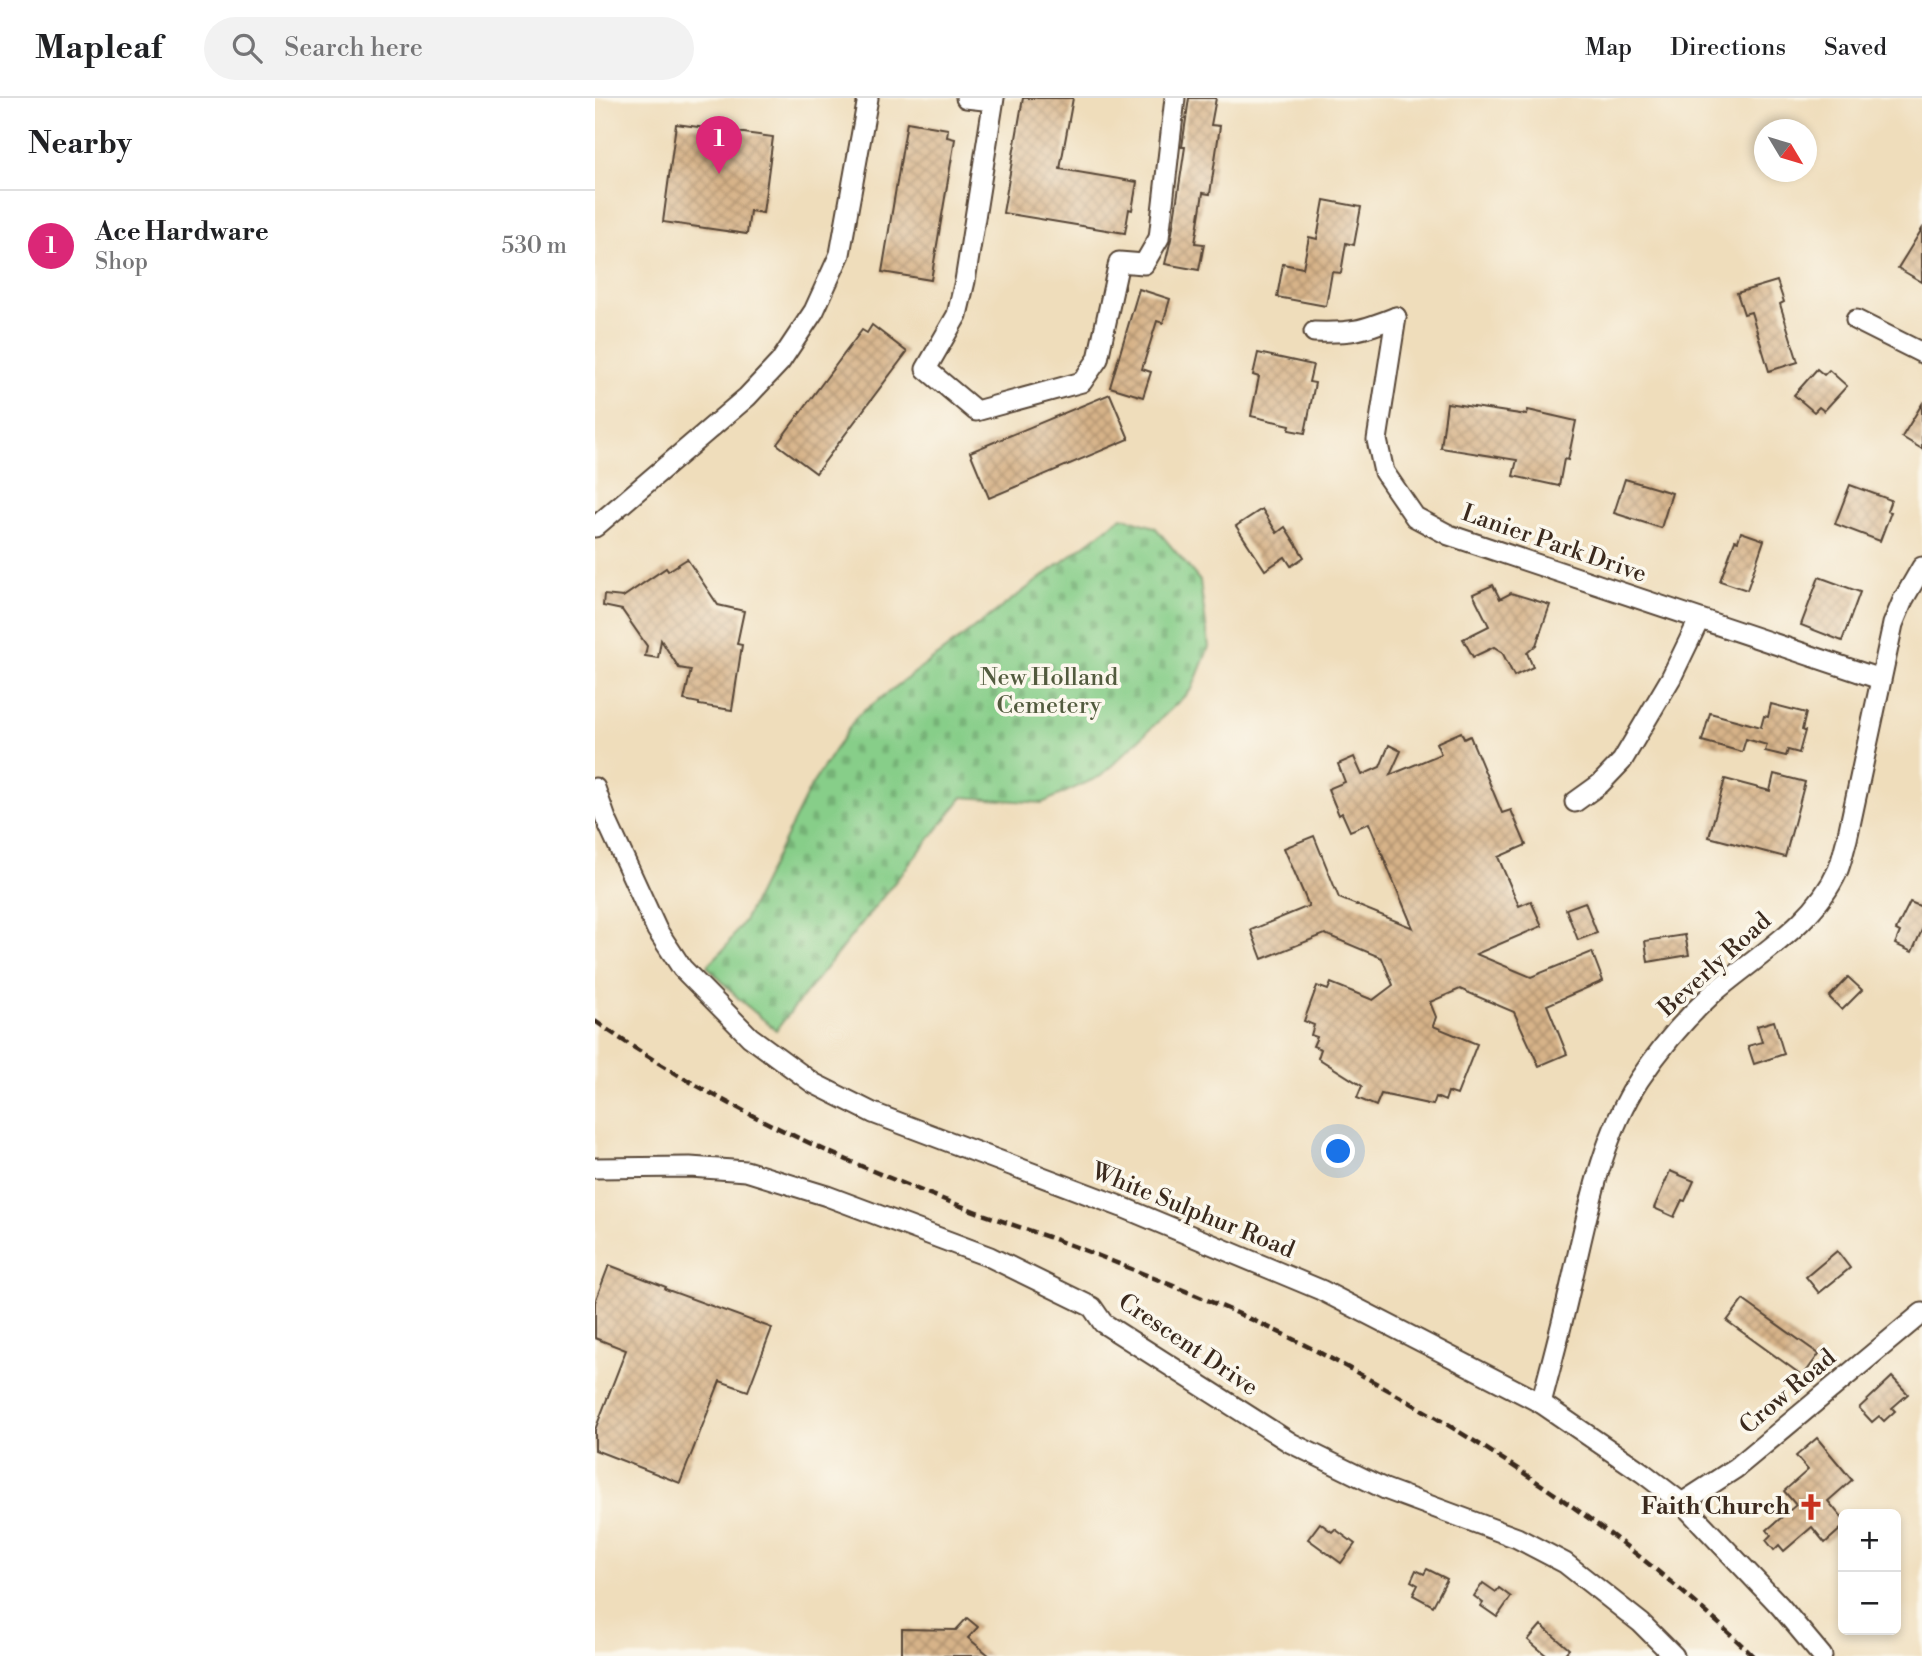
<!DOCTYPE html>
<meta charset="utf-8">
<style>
body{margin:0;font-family:"Libre Bodoni",serif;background:#f2f2f2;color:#202124}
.controls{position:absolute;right:21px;bottom:21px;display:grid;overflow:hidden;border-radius:10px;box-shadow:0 4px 10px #0003}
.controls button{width:63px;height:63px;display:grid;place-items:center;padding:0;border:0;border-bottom:2px solid #e0e0e0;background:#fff;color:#202124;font:35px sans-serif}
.compass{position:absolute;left:1159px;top:21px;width:63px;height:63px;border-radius:50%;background:#fff;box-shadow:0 4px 10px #0003;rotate:128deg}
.you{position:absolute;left:744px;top:1054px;width:24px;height:24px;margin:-18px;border:5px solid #fff;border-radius:50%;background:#1a73e8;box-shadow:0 0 0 10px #1a73e833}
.badge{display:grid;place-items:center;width:46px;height:46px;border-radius:50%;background:#db2777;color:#fff;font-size:23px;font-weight:700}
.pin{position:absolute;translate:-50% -58px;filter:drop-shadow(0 2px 4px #0008)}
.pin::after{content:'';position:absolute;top:37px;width:24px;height:21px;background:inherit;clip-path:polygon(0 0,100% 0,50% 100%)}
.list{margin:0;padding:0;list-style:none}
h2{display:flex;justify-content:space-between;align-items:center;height:91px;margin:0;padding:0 28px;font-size:30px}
h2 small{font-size:23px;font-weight:400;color:#757577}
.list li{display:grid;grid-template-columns:46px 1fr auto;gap:21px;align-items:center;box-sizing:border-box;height:112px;padding:0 28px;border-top:2px solid #e0e0e0}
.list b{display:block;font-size:26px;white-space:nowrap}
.list p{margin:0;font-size:23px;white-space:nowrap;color:#757577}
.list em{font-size:23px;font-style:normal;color:#757577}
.icon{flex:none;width:38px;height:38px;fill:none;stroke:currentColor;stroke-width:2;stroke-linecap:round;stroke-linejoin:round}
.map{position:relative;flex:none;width:1327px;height:1558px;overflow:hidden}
header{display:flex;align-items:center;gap:42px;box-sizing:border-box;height:98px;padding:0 35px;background:#fff;border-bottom:2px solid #e0e0e0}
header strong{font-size:33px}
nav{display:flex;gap:38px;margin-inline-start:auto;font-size:24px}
.search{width:490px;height:63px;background:#f2f2f2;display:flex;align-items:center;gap:18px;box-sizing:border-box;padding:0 24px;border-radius:38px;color:#757577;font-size:26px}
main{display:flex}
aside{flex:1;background:#fff}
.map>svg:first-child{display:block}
.cemetery{fill:url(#cemetery-stones);stroke:#617c54;stroke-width:2}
.building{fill:url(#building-cross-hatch)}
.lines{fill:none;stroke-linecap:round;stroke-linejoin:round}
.minor-casing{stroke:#564536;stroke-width:23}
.minor{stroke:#fff;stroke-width:19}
.rail{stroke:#3b2a1e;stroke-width:4.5;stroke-dasharray:10 5;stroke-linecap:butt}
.labels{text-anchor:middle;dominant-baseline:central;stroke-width:7;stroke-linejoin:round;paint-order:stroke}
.street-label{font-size:24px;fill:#3b2a1e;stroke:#fbf7ec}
.park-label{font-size:24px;fill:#525b3e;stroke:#fbf7ec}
.poi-label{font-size:24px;font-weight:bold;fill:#3b2a1e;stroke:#fbf7ec;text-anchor:end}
</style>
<header>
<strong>Mapleaf</strong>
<div class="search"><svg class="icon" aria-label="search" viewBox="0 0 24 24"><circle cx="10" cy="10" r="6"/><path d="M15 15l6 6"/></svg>Search here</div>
<nav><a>Map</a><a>Directions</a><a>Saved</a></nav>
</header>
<main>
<aside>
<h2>Nearby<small></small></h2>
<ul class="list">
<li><span class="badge">1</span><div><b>Ace Hardware</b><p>Shop</p></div><em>530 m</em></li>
</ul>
</aside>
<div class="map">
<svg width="1327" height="1558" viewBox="0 0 1327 1558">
<defs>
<pattern id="cemetery-stones" width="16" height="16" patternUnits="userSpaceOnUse" patternTransform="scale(1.75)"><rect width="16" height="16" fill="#87ce89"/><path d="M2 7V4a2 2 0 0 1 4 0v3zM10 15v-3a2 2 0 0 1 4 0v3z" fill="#75b176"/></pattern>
<pattern id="building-cross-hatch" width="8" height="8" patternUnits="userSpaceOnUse" patternTransform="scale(1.75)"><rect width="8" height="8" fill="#d7b389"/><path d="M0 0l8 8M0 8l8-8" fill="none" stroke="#b0926f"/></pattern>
</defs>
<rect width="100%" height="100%" fill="#fbf7ec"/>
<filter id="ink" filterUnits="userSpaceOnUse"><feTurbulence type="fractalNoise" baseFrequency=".0143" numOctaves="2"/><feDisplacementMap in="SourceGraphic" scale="14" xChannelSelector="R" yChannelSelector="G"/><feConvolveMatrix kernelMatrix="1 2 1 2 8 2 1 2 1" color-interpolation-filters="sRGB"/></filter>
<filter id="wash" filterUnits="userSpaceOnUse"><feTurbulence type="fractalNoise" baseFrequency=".00686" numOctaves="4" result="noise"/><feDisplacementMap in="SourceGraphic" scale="28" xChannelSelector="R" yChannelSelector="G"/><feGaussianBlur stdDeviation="1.57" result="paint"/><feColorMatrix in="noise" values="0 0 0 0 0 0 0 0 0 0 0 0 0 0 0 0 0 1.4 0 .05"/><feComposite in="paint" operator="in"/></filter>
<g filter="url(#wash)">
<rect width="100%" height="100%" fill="#efddbb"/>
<!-- cemetery -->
<polygon class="cemetery" points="527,419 560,429 605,483 614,549 597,591 506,678 447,705 368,699 181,932 145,902 112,868 129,851 150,821 216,688 262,618"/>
<g id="blocks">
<!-- building -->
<g class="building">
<polygon points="428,0 478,0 465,71 542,84 537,112 534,111 530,135 408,115"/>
<polygon points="594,0 621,0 616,27 625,28 615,96 608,95 600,145 609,146 604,172 570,166 576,141 590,49 587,49"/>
<polygon points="312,24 353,31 352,39 360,41 336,182 287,174"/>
<polygon points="81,26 178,39 168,115 155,113 152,136 68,124"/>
<polygon points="729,102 766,109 759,147 751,145 746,175 737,174 731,208 682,199 688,166 708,170 714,139 722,141"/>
<polygon points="1327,131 1327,184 1303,170"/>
<polygon points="1182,183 1189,204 1185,206 1203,264 1174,273 1156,214 1149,216 1142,195"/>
<polygon points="544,191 575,201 568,225 562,223 547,271 556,274 548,299 515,289"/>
<polygon points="277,227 312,254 221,375 182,346 267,232 272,235"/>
<polygon points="663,255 718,267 714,284 720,285 710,335 694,332 695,327 656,318 664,279 658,277"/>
<polygon points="1222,271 1229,277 1234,272 1252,288 1229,313 1224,309 1219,314 1199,297"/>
<polygon points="515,296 534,341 394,400 375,354"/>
<polygon points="852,305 932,317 933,312 981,323 973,362 969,361 964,388 918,378 922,362 846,350"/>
<polygon points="1327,306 1327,351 1307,339"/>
<polygon points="1030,381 1077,395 1066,430 1019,415"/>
<polygon points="1255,387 1296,402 1292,413 1296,414 1285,443 1240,426"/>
<polygon points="667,411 682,435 690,429 709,459 696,468 690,459 670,472 641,428"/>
<polygon points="1146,434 1169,442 1152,492 1125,483 1140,442 1143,443"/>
<polygon points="92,461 123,507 149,513 142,546 147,547 137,612 104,607 104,605 89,602 96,572 84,570 66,542 63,560 50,558 52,548 27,512 8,508 9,497 28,499 71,470 73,473"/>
<polygon points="1224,479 1265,494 1247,543 1206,527"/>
<polygon points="898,487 905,501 916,495 955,507 941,547 932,555 938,569 919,578 907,554 899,549 878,559 868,541 894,528 878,496"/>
<polygon points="1176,606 1211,615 1207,632 1210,633 1204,655 1193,652 1191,658 1170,653 1172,647 1151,641 1147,654 1107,643 1115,615 1166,629 1169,618 1173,619"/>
<polygon points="866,634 869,641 875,638 907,715 916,712 931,747 903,759 924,808 936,803 947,828 881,856 936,879 997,854 1008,883 952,907 972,956 944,968 919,914 865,891 835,904 841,919 838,928 882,946 862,997 853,994 850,1003 841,999 838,1007 786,996 781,1008 762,1000 767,988 723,960 726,951 718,948 722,939 716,937 719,927 709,923 722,888 733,892 736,885 778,902 798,887 787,860 730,836 667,861 656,832 714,808 689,750 719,738 744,800 818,830 774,725 755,733 747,715 744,717 733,691 750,684 743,666 759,659 767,677 785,669 794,647 806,653 795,677 846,656 841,645"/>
<polygon points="1179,676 1210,684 1190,759 1114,739 1130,681 1175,693"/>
<polygon points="990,804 1002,835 983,842 971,811"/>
<polygon points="1315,804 1327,809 1327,832 1317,854 1300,846 1305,834 1301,832"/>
<polygon points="1090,837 1094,857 1053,864 1050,843"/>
<polygon points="1253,879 1267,892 1247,912 1234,899"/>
<polygon points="1179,923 1189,956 1159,966 1153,948 1167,944 1162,928"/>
<polygon points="1075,1073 1099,1083 1090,1103 1087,1102 1079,1119 1059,1110"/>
<polygon points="1242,1153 1255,1170 1224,1195 1211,1179"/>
<polygon points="14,1167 71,1189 70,1191 177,1230 153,1293 125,1283 85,1385 0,1352 0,1332 31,1252 0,1240 0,1204"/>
<polygon points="1148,1202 1224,1256 1208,1278 1132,1223"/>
<polygon points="1297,1279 1313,1296 1297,1310 1300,1313 1289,1323 1284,1318 1277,1324 1264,1310"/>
<polygon points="1222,1340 1257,1382 1233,1403 1248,1421 1248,1429 1230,1445 1217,1429 1189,1453 1184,1447 1179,1452 1171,1442 1176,1437 1172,1432 1201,1407 1189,1393 1213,1372 1201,1358"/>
<polygon points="725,1425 737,1434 740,1431 760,1446 746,1465 713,1441"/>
<polygon points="832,1471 852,1481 838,1508 818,1497 823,1487 816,1483 821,1472 829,1476"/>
<polygon points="888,1485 901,1494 904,1490 916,1499 902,1519 886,1508 888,1505 879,1498"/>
<polygon points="372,1520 383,1529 373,1540 395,1558 307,1558 307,1531 361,1532"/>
<polygon points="946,1527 974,1551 968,1558 952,1558 933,1542"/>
</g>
</g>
</g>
<g filter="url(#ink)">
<use href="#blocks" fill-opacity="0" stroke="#564536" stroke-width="2"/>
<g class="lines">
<defs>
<g id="minor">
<polyline points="371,0 398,3"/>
<polyline points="399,0 370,183 362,217 331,271 381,313 487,284 503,261 524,164 549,166 564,140 580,0"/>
<polyline points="801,219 782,342 789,374 820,419 854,437 1285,581"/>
<polyline points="1261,222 1327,255"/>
<path d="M 719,234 C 757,235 766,233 801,219"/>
<polyline points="0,429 152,299 185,264 219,213 245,156 273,0"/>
<polyline points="0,690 11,721 62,832 87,870 155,939 218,985 278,1015 527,1109 726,1192 946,1305 1048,1375 1087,1405 1185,1508 1227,1558"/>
<polyline points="980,704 1005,686 1027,663 1076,580 1104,522"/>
<polyline points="0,1070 95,1069 151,1073 232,1098 395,1159 497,1209 508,1225 696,1345 790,1391 922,1440 970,1465 1046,1525 1079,1558"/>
<path d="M 946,1305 C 957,1264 968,1223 977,1182 C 993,1114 1006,1041 1044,982 C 1064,952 1089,922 1116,897 C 1159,859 1219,827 1243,772 C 1247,762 1249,751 1252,741 L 1298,526 L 1308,502 L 1327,469"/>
<polyline points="1087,1405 1141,1370 1327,1215"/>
</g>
</defs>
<!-- minor casing -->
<use href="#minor" class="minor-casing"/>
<!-- minor -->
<use href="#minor" class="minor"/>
<!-- rail -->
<path class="rail" d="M 0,923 C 107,999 228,1055 350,1102 C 406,1124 464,1141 519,1164 C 591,1193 664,1222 733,1259 C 882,1338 1037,1439 1158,1558"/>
</g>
</g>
<!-- icons -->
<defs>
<symbol id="church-bare" viewBox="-9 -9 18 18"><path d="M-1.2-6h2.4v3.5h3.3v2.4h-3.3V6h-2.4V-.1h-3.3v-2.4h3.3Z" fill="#c8321e" stroke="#fbf7ec" stroke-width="2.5" paint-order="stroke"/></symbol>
</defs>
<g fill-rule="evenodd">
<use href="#church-bare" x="1197" y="1390" width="38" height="38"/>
</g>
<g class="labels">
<!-- street labels -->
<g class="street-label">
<text transform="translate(959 446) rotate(19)">Lanier Park Drive</text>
<text transform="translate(1120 867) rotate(-42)">Beverly Road</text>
<text transform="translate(598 1113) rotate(22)">White Sulphur Road</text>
<text transform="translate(593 1247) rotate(34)">Crescent Drive</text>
<text transform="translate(1193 1294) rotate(-40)">Crow Road</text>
</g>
<!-- park labels -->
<g class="park-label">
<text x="454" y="580">New Holland<tspan x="454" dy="28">Cemetery</tspan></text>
</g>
<!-- poi labels -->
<g class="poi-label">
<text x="1195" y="1409">Faith Church</text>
</g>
</g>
</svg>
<div class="controls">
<button>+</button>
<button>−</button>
</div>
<svg class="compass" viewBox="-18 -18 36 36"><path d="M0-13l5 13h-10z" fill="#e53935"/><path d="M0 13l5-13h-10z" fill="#757577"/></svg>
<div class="you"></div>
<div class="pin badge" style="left:124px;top:76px">1</div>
</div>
</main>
